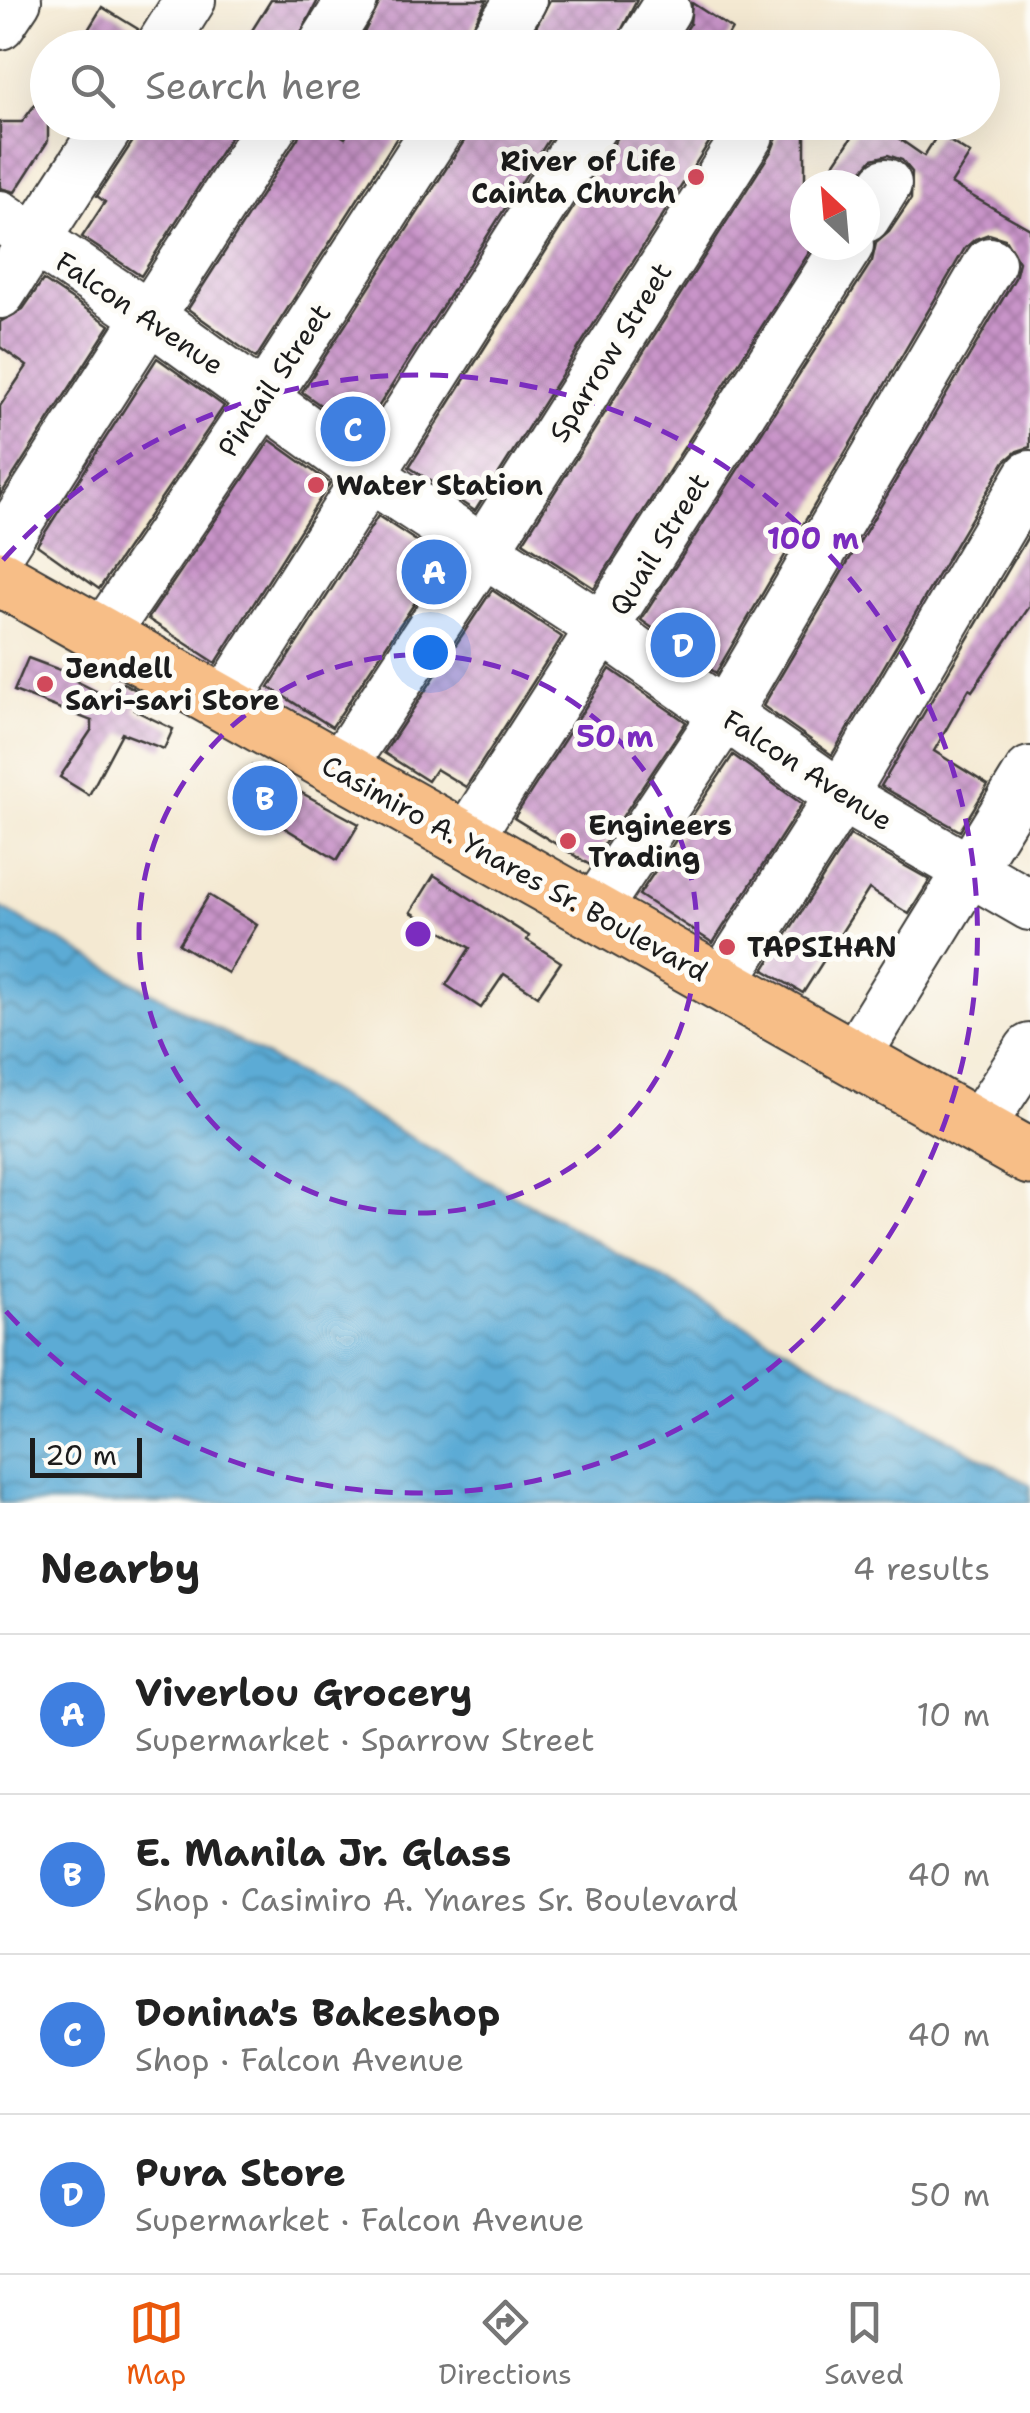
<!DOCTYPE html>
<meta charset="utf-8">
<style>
body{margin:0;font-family:"Shantell Sans",sans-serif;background:#f2f2f2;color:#222}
.compass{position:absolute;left:790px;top:170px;width:90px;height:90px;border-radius:50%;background:#fff;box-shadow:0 10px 40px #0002;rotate:334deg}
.scale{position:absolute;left:30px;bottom:25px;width:112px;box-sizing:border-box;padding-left:10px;border:5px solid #1c1c1c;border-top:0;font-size:28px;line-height:35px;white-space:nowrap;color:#1c1c1c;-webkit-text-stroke:8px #fdfcf7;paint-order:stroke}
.you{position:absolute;left:430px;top:652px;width:35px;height:35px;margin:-25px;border:8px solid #fff;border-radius:50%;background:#1a73e8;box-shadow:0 0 0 15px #1a73e833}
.badge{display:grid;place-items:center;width:65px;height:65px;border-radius:50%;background:#ea580c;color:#fff;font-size:32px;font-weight:700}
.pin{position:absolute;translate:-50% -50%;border:5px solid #fff;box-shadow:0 2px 10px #0006}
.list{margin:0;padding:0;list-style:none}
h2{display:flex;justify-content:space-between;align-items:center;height:130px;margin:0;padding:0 40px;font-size:42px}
h2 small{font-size:32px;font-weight:400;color:#767676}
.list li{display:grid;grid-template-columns:65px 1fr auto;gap:30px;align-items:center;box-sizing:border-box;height:160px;padding:0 40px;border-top:2px solid #e0e0e0}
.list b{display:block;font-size:38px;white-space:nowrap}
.list p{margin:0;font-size:32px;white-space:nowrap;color:#767676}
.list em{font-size:32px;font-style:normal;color:#767676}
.icon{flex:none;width:55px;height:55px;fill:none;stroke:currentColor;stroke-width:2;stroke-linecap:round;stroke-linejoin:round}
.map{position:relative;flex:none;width:1030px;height:1503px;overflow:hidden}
.search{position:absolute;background:#fff;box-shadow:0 10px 40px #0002;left:30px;right:30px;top:30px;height:110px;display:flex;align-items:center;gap:25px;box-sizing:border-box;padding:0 35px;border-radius:55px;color:#767676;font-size:38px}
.sheet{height:770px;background:#fff}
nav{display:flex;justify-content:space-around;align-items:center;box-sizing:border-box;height:140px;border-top:2px solid #e0e0e0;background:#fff;font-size:28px;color:#767676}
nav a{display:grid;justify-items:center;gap:5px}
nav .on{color:#ea580c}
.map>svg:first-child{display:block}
.water{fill:url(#water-waves);stroke:#3c6478;stroke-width:2.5}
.building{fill:url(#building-cross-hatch)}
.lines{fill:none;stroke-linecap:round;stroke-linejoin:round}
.minor-casing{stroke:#3c3b37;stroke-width:54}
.major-casing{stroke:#3c3b37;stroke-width:59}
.minor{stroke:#fff;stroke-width:50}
.major{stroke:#f7be87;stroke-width:55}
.ring{fill:none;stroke:#7b2cbf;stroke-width:5;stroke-dasharray:18 12}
.poi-dot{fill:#d1495b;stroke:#fdfcf7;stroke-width:4}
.labels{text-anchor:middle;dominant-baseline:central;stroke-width:10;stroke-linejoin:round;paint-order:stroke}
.poi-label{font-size:28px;font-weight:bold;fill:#1c1c1c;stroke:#fdfcf7;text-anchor:start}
.street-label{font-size:28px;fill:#1c1c1c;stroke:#fdfcf7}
.centre{fill:#7b2cbf;stroke:#fdfcf7;stroke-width:5}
.ring-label{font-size:30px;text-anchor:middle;font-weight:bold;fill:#7b2cbf;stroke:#fdfcf7;stroke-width:10;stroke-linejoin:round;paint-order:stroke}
</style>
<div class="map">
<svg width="1030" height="1503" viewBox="0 0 1030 1503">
<defs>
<pattern id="water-waves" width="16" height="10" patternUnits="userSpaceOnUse" patternTransform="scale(2.5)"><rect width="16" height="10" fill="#5babd5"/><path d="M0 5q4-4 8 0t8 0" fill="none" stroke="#4a8aac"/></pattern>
<pattern id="building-cross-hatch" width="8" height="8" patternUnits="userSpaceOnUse" patternTransform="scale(2.5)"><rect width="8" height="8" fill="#c994c9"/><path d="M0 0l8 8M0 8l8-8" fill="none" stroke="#a278a2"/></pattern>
</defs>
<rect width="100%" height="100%" fill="#fdfcf7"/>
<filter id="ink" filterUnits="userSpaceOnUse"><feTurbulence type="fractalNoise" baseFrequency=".01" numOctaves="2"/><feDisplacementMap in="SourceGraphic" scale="20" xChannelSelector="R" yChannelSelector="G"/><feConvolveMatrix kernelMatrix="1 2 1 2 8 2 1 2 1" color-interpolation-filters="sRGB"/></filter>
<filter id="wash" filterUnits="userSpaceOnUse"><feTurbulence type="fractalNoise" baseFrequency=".0048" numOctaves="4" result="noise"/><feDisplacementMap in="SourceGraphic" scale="40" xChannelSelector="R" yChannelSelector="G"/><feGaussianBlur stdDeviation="2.25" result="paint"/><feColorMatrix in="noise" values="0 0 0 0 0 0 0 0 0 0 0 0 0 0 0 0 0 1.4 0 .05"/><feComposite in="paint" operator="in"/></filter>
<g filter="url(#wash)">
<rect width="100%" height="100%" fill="#f4e9d2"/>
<!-- water -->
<polygon class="water" points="0,907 1030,1485 1030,1503 0,1503"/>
<g id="blocks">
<!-- building -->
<g class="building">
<polygon points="271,0 318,0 293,48 241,48"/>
<polygon points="381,0 487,0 461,48 356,48"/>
<polygon points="550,0 637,0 612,48 525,48"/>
<polygon points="692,3 732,29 722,46 725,48 675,48 690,24"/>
<polygon points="102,7 138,29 131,48 77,48"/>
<polygon points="48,87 48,141 15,192 0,188 0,122 22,122"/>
<polygon points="140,122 240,122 141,276 82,237 105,202 97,196 135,138"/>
<polygon points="303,122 319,122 345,138 355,122 407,122 256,358 188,309 298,138"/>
<polygon points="471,122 560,122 361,434 302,392 466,138"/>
<polygon points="623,122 722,122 475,511 409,467 618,137"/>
<polygon points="774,122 790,122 805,132 805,245 814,245 594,588 523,542 772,150 777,137"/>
<polygon points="862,122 875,122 924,156 938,134 970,154 951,184 1030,229 1030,447 1017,451 1005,461 832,755 763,706 1015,278 1019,262 1005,239 989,234 975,239 965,248 716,673 641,620 872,261 876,243 889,232 911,199 912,172 902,160 888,155 872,159 851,185 820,185"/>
<polygon points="43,280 110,325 0,496 0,406 27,366 0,347 0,322 23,309"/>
<polygon points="157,358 224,406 99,589 37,545"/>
<polygon points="270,440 330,483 216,663 148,619"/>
<polygon points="378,516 444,559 332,727 269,687"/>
<polygon points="1030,533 1030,606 972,691 969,689 934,751 988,785 960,831 881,786"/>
<polygon points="492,590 562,637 466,787 436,769 428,781 384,753"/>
<polygon points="28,658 76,676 74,680 112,699 123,683 143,694 134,710 173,729 164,749 122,733 89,795 60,777 92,729 92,721 14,691"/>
<polygon points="610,669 686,722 590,865 514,818"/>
<polygon points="733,755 802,804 713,943 639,895"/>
<polygon points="252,766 359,824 337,860 280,825 277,830 230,806"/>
<polygon points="850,835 930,880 909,914 869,889 803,993 764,970"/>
<polygon points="434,875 529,936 527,940 561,962 538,996 504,974 481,1008 446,985 470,948 411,912"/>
<polygon points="209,895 257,925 228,973 179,944"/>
</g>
</g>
</g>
<g filter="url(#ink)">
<use href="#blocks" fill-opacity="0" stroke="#3c3b37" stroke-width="2.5"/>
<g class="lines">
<defs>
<g id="minor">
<polyline points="0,24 16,0"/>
<polyline points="160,48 190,0"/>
<polyline points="322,48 352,0"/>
<polyline points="490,48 521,0"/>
<polyline points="641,48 665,10"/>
<polyline points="0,216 151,318 371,477 605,630 841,796 1030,905"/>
<polyline points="865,217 886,184"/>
<polyline points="0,293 111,122"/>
<polyline points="0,549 274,122"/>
<polyline points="102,636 264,398 442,122"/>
<polyline points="224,704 594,122"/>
<polyline points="339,769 484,550 748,135"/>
<polyline points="466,840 848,245"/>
<polyline points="593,912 724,716 990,263"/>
<polyline points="721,984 841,796 1030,476"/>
<polyline points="854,1058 1030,772"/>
<polyline points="978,1128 1030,1049"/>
</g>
<polyline id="major" points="0,578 1030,1157"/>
</defs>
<!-- minor casing -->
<use href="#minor" class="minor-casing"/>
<!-- major casing -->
<use href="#major" class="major-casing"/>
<!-- minor -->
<use href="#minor" class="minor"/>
<!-- major -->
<use href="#major" class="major"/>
</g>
</g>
<!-- distance rings -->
<g class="ring">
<circle cx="418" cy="934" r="279"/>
<path d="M3 560A559 559 0 1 1 3 1308"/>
</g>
<!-- markers -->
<g class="poi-dot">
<circle cx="696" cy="177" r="10"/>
<circle cx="316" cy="485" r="10"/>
<circle cx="45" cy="684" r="10"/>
<circle cx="568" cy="841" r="10"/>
<circle cx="727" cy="947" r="10"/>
</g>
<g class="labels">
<!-- poi labels -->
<g class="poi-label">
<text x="676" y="161" text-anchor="end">River of Life<tspan x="676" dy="32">Cainta Church</tspan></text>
<text x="336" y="485">Water Station</text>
<text x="65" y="668">Jendell<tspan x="65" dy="32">Sari-sari Store</tspan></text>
<text x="588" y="825">Engineers<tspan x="588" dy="32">Trading</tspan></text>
<text x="747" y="947">TAPSIHAN</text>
</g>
<!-- street labels -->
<g class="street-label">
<text transform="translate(140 313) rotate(34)">Falcon Avenue</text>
<text transform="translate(610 352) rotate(-58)">Sparrow Street</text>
<text transform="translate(274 380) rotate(-56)">Pintail Street</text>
<text transform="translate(659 544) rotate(-58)">Quail Street</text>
<text transform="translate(808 770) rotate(33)">Falcon Avenue</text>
<text transform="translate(515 868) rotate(29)">Casimiro A. Ynares Sr. Boulevard</text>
</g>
</g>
<circle cx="418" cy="934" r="15" class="centre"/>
<g class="ring-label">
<text x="813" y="549">100 m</text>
<text x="615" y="747">50 m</text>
</g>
</svg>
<svg class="compass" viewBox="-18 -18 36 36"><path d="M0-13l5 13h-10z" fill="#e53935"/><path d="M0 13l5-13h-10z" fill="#767676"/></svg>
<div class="scale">20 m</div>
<div class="you"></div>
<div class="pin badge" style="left:434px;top:572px;background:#3f7fe0">A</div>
<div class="pin badge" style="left:265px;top:798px;background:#3f7fe0">B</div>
<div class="pin badge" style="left:353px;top:429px;background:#3f7fe0">C</div>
<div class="pin badge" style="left:683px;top:645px;background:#3f7fe0">D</div>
<div class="search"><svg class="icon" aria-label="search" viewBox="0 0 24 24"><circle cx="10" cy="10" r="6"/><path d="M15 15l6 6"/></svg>Search here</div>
</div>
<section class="sheet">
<h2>Nearby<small>4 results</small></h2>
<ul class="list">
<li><span class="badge" style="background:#3f7fe0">A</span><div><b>Viverlou Grocery</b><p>Supermarket · Sparrow Street</p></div><em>10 m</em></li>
<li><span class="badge" style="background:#3f7fe0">B</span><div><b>E. Manila Jr. Glass</b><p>Shop · Casimiro A. Ynares Sr. Boulevard</p></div><em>40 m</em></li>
<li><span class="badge" style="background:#3f7fe0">C</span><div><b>Donina's Bakeshop</b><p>Shop · Falcon Avenue</p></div><em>40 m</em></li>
<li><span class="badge" style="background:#3f7fe0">D</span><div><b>Pura Store</b><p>Supermarket · Falcon Avenue</p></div><em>50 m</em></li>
</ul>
</section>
<nav>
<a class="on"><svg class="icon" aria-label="map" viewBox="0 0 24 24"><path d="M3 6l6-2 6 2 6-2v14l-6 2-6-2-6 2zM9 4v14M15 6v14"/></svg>Map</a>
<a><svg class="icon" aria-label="directions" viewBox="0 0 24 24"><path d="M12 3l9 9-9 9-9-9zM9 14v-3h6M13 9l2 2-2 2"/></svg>Directions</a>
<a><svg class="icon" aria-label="saved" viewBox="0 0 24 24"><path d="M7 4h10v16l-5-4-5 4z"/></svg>Saved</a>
</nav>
